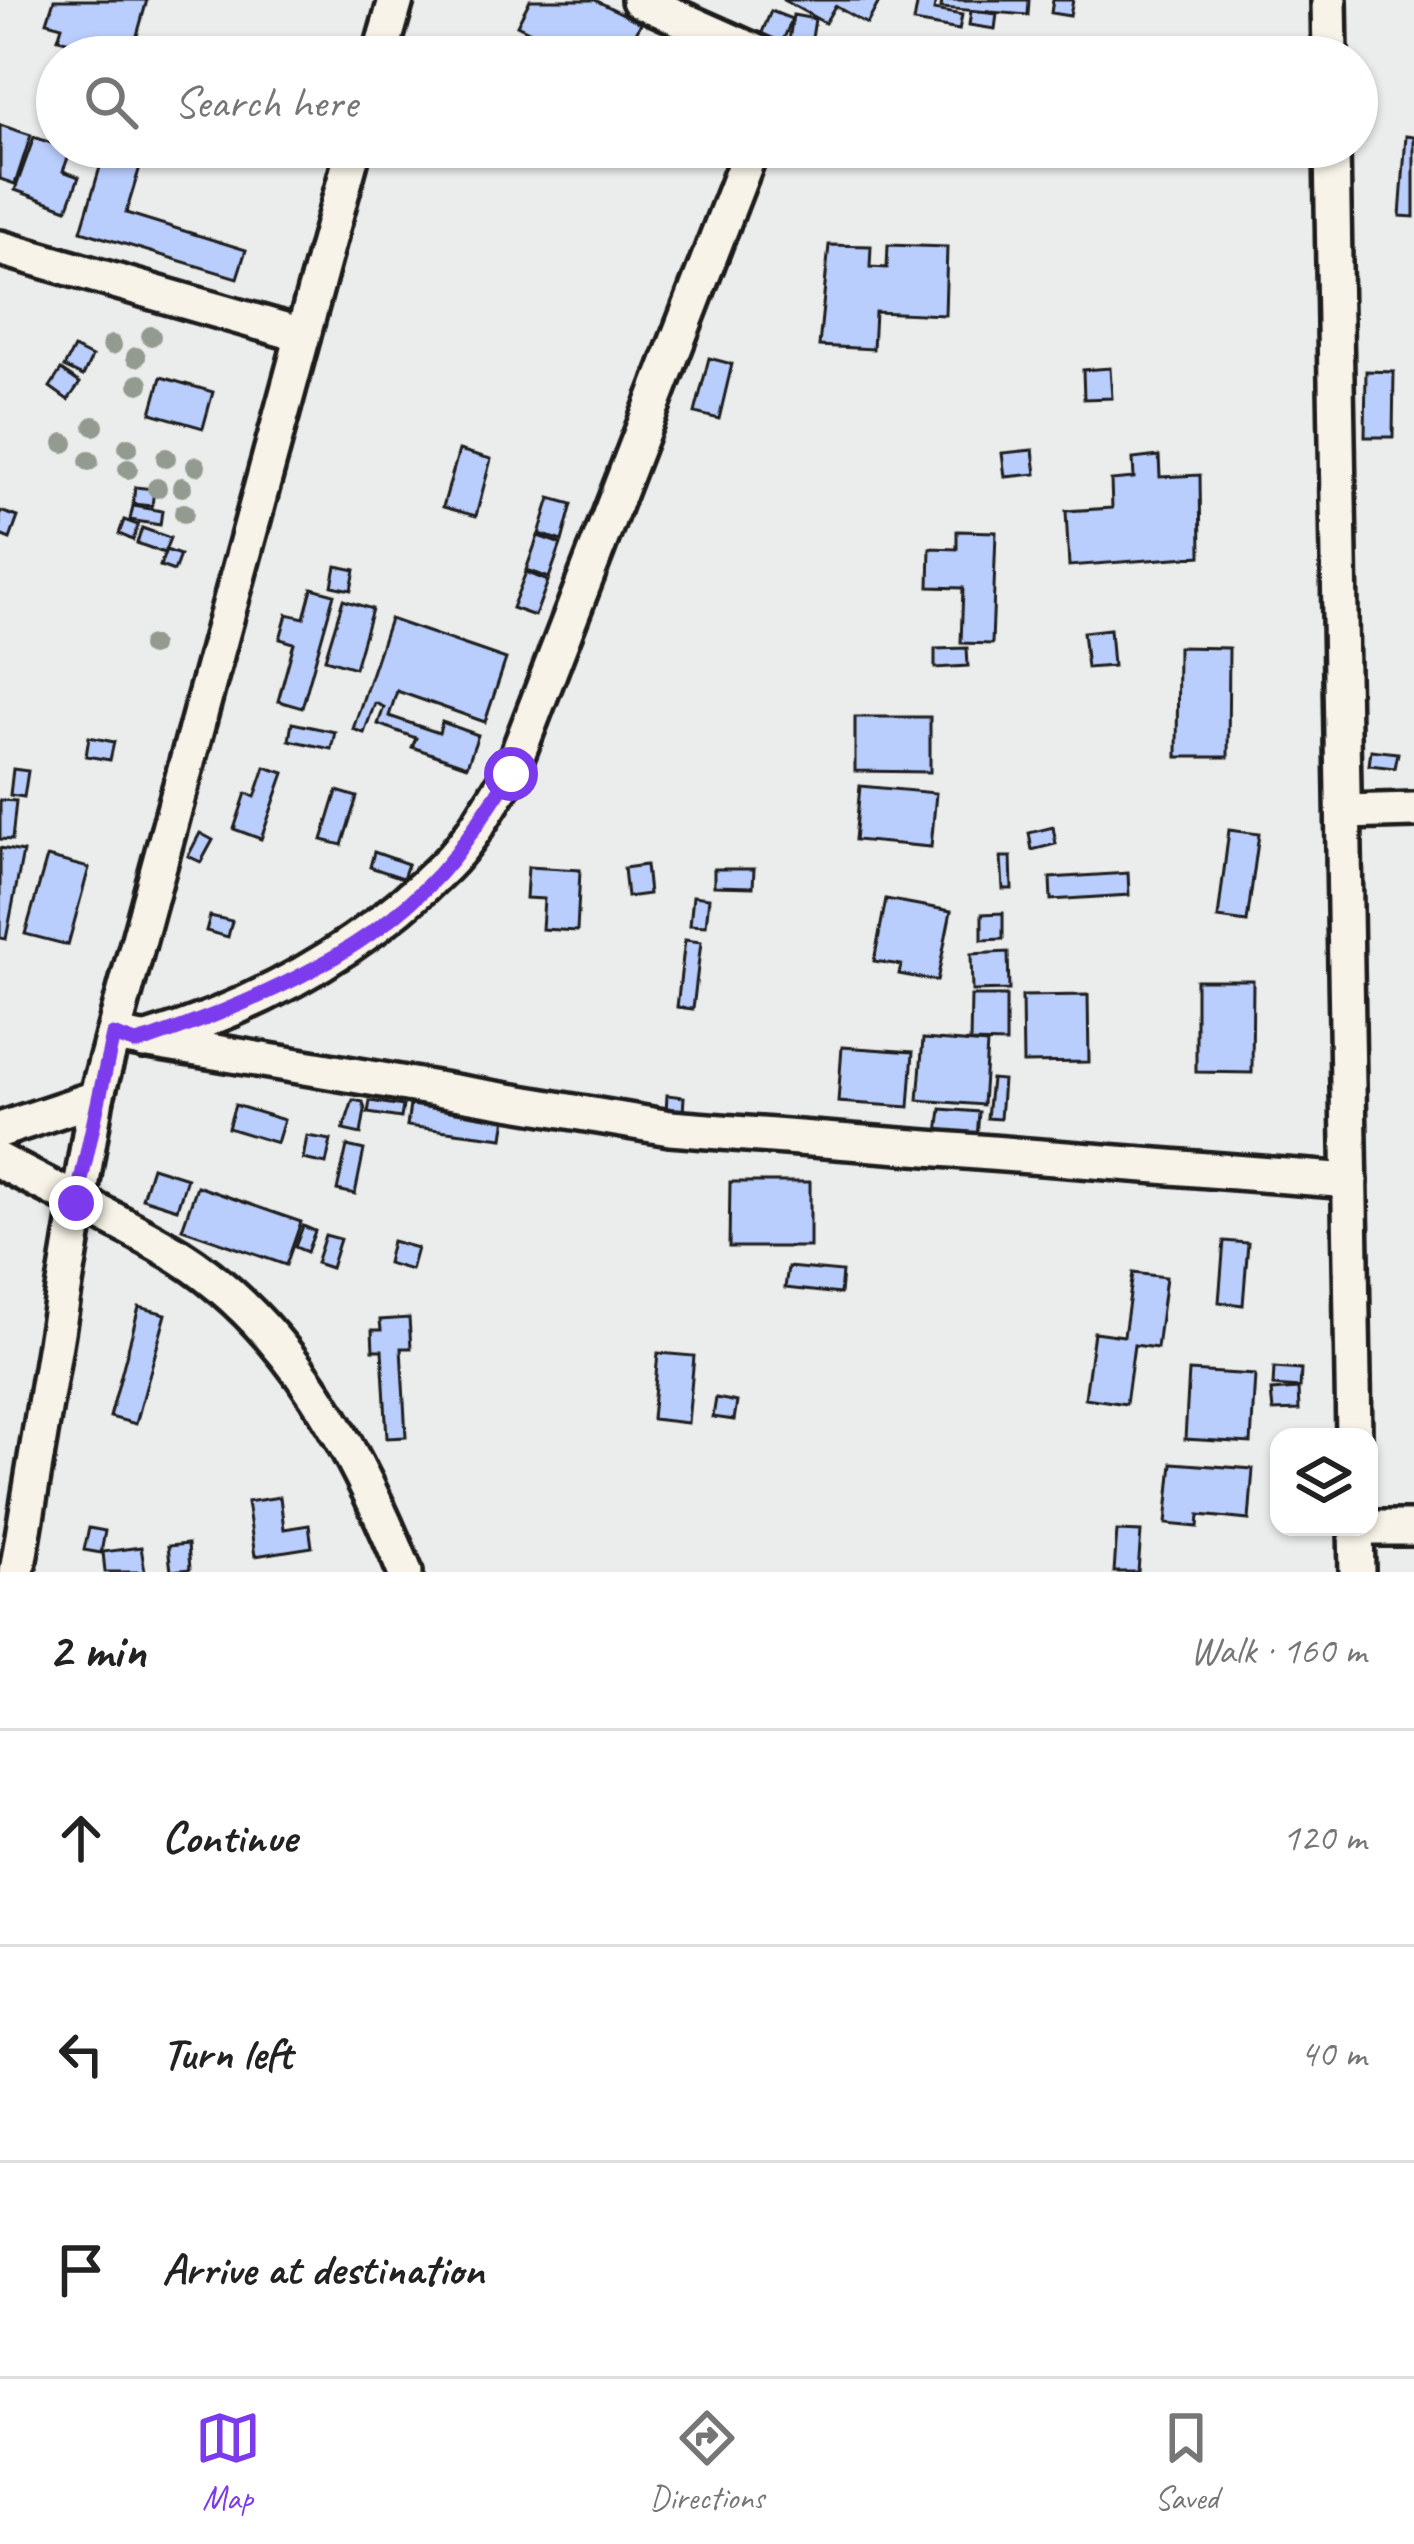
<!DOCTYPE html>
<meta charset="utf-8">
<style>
body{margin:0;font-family:Caveat,sans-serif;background:#f6f6f6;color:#222}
.controls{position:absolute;right:36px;bottom:36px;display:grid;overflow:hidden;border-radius:24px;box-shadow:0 3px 9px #0004}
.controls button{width:108px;height:108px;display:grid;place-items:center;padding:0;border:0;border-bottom:3px solid #e0e0e0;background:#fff;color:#222;font:60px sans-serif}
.stop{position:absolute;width:36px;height:36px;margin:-27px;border:9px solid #7c3aed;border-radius:50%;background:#fff}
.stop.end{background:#7c3aed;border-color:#fff;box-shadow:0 3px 12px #0008}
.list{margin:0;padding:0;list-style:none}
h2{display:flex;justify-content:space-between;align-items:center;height:156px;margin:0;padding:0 48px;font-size:51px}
h2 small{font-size:39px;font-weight:400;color:#767676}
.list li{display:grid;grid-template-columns:78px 1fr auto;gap:36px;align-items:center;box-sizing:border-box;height:216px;padding:0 48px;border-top:3px solid #e0e0e0}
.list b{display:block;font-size:45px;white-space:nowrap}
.list em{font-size:39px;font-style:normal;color:#767676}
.icon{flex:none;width:66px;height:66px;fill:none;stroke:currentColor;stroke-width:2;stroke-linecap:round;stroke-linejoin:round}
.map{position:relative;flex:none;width:1414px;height:1572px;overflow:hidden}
.search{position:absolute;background:#fff;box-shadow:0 3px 9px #0004;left:36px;right:36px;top:36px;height:132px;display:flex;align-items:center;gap:30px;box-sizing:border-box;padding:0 42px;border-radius:66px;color:#767676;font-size:45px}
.sheet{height:804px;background:#fff}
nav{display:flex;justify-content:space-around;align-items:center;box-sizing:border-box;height:168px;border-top:3px solid #e0e0e0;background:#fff;font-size:33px;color:#767676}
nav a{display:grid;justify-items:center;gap:6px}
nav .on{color:#7c3aed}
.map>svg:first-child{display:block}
.building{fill:#bacefe;stroke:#1c1c1c;stroke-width:3}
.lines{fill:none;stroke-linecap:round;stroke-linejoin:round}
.minor-casing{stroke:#1c1c1c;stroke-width:42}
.minor{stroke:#f7f3e8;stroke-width:33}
.tree{fill:#939a8f}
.route{stroke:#7c3aed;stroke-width:15}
</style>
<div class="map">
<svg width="1414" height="1572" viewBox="0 0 1414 1572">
<rect width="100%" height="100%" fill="#ebecec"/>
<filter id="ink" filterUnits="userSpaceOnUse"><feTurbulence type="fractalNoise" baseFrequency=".00833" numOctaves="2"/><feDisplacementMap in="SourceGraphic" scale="24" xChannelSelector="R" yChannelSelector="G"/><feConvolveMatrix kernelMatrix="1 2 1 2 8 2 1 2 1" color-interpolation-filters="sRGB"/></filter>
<g filter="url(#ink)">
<!-- building -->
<g class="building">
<polygon points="54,0 147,0 131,57 58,39 62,26 47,22"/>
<polygon points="530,0 595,0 641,23 624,57 580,57 517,25"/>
<polygon points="783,0 880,0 867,24 835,6 825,23"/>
<polygon points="918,0 936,0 934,10 962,15 959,30 914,22"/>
<polygon points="942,0 1029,0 1028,15 941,8"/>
<polygon points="1053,0 1073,0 1070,16 1051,13"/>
<polygon points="771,11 792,19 782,43 761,35"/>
<polygon points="971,11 997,14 995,29 969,25"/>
<polygon points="793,15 815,19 810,51 788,47"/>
<polygon points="635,39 682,57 628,57"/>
<polygon points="667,39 689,47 685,57 663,49"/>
<polygon points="819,39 845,45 842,57 814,57"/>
<polygon points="0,125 31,135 15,184 0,179"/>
<polygon points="1406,136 1414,137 1414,217 1400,216"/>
<polygon points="34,137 71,150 63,171 79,177 67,209 15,190"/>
<polygon points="106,147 146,147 126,213 246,250 237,278 81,231"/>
<polygon points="829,245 871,246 870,267 887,268 888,245 947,247 945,315 875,312 873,349 819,346"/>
<polygon points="74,348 92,357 83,376 64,367"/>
<polygon points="709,358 732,364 719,419 695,413"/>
<polygon points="1110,368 1112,398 1084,399 1083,370"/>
<polygon points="61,370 80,383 68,400 50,387"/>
<polygon points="1366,371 1394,372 1393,437 1365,437"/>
<polygon points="161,377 213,392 203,428 151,413"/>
<polygon points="459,450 491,459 476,516 443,507"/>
<polygon points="1033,450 1036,474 1005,477 1002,453"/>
<polygon points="1159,456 1160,477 1200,475 1201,556 1069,566 1066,511 1112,508 1111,480 1134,478 1133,459"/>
<polygon points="135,487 154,489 152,506 133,504"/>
<polygon points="550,498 572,504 562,541 539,534"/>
<polygon points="133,506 162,511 160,525 130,520"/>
<polygon points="0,511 18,517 10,539 0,535"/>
<polygon points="124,520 138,525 133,540 119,534"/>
<polygon points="142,528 170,538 164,553 137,543"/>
<polygon points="957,531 996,532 992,644 961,643 963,588 929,587 930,548 957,549"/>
<polygon points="538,536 561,544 549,578 526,570"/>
<polygon points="166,550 180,555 174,571 160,566"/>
<polygon points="336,566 355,570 351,590 332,586"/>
<polygon points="526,572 548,581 535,616 512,608"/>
<polygon points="312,588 334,594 302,708 278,701 294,643 280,639 287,614 304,618"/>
<polygon points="343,600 372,609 355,668 325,659"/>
<polygon points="390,619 506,659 485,722 397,691 389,716 439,733 442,722 478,735 467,766 412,747 416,738 378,724 384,707 375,703 364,733 353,729"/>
<polygon points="1110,629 1113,666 1087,668 1083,632"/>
<polygon points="1178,647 1229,648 1228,757 1177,757"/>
<polygon points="967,648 968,666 935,668 935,649"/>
<polygon points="855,717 930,717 930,772 855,771"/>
<polygon points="292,723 335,732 331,749 289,740"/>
<polygon points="89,737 114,742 110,760 86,756"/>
<polygon points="1371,750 1398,753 1395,768 1369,765"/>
<polygon points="265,767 284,773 261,839 234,829 246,793 255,797"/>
<polygon points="13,769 28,771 24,797 10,795"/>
<polygon points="860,786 936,793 931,847 855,840"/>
<polygon points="337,791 357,797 342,845 322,840"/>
<polygon points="0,800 16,801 12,840 0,839"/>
<polygon points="1053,827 1056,844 1032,850 1029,833"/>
<polygon points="1229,830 1259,834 1247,922 1218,918"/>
<polygon points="200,833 213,840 201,862 188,856"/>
<polygon points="0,848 23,852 6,939 0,938"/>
<polygon points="374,852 408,864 403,878 370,867"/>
<polygon points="47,857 89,868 68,945 25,934"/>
<polygon points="1001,857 1011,857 1012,889 1003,889"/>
<polygon points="646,865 649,894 627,897 624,868"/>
<polygon points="528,867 580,870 577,931 542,929 544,899 526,898"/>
<polygon points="714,869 754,869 753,887 714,886"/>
<polygon points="1128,873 1129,895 1051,900 1050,878"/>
<polygon points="693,896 709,898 706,926 690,925"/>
<polygon points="886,899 951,911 937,981 899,974 901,965 874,961"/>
<polygon points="1003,913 1003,939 982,940 982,914"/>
<polygon points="210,916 232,921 228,937 206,931"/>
<polygon points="685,940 701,942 693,1009 677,1007"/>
<polygon points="1008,952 1009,990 972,991 971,954"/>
<polygon points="1196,980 1253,980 1252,1073 1196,1072"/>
<polygon points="1088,995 1089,1062 1023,1063 1022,996"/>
<polygon points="971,996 1006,996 1006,1043 970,1042"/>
<polygon points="923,1039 987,1044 983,1105 918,1100"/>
<polygon points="842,1047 913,1052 909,1107 838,1102"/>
<polygon points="991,1079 1003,1080 1000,1119 987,1118"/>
<polygon points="667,1095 684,1097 683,1114 666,1112"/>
<polygon points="353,1100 363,1102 365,1110 361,1134 343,1130"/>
<polygon points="370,1101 403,1106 401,1118 368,1113"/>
<polygon points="235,1105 284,1120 277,1143 228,1128"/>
<polygon points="410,1105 506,1117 503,1138 407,1126"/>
<polygon points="941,1109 979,1112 977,1138 938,1134"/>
<polygon points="307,1136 331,1140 326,1164 303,1159"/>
<polygon points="347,1146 364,1150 355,1194 337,1190"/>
<polygon points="152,1167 187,1178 177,1209 142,1198"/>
<polygon points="730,1182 810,1182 810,1247 729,1247"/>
<polygon points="197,1186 301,1222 286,1265 182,1229"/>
<polygon points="303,1226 315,1231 307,1252 295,1247"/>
<polygon points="325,1235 340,1239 331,1268 316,1263"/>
<polygon points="392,1241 417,1248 411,1270 387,1263"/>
<polygon points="1224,1241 1248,1243 1243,1305 1219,1302"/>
<polygon points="788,1267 842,1272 840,1294 785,1288"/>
<polygon points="1133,1273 1166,1277 1157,1348 1134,1345 1126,1404 1085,1398 1094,1332 1124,1336"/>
<polygon points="139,1307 166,1314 136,1424 110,1417"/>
<polygon points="409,1318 411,1348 401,1348 406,1437 387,1438 382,1350 373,1350 372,1330 381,1330 380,1320"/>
<polygon points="658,1353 694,1356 688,1423 652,1419"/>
<polygon points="1274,1368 1301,1370 1300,1388 1273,1386"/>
<polygon points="1189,1371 1255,1375 1251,1443 1185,1439"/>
<polygon points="1298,1389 1299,1410 1273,1411 1271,1391"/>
<polygon points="716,1398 737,1402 734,1420 713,1417"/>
<polygon points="1172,1463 1253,1469 1249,1520 1199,1515 1198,1527 1166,1524"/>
<polygon points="280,1497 284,1529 309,1525 312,1547 255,1556 247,1502"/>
<polygon points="89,1528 105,1531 101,1553 84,1550"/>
<polygon points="1117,1531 1141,1532 1138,1572 1114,1572"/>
<polygon points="188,1544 190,1569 171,1571 168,1546"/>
<polygon points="141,1547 145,1572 105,1572 103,1552"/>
</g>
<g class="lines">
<defs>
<g id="minor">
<polyline points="639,0 767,57"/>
<polyline points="1329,0 1330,57"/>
<polyline points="380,57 396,0"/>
<polyline points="1332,147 1354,1437"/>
<polyline points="0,248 302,335"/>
<polyline points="1344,812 1414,810"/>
<polyline points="113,1035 670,1128 1350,1181"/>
<path d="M 144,1041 C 258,1007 361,950 446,865 C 471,840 490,804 510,774 L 752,147"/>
<polyline points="0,1130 96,1098"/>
<path d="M 0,1161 C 59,1193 122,1221 179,1256 C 291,1327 357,1453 405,1572"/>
<polyline points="1356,1527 1357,1572"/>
<polyline points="1356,1528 1414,1528"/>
<polyline points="17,1572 96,1098 354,147"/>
</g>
</defs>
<!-- minor casing -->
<use href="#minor" class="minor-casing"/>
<!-- minor -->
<use href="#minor" class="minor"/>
</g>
<!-- trees -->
<g class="tree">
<circle cx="151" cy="336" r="10"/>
<circle cx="112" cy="345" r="10"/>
<circle cx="136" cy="357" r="10"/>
<circle cx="139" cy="384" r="10"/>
<circle cx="94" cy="426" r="10"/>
<circle cx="64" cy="443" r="10"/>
<circle cx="128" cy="447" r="10"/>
<circle cx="166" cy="458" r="10"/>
<circle cx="89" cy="461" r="10"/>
<circle cx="196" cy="466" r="10"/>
<circle cx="128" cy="469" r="10"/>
<circle cx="182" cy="487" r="10"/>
<circle cx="157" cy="488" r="10"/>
<circle cx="184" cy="513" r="10"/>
<circle cx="151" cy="646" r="10"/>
</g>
</g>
<g class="lines" filter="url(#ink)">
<!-- route -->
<path class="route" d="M 76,1203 L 113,1035 L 136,1043 L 150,1039 C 254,1003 381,948 452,859 C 473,832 491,802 511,774"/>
</g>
</svg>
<div class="controls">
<button><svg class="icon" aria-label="layers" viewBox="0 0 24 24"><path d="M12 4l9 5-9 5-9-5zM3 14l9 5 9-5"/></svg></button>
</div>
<div class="stop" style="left:511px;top:774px"></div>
<div class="stop end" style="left:76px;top:1203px"></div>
<div class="search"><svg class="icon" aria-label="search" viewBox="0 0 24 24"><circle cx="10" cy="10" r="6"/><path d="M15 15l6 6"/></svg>Search here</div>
</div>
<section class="sheet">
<h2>2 min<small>Walk · 160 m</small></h2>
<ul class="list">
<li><svg class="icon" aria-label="ahead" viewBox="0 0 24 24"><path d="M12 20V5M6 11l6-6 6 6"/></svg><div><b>Continue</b></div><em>120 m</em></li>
<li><svg class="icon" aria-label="left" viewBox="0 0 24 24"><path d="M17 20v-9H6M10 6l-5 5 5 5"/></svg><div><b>Turn left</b></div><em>40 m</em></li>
<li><svg class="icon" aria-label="arrive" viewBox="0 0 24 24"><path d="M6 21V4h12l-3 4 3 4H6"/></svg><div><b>Arrive at destination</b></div></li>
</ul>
</section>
<nav>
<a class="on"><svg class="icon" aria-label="map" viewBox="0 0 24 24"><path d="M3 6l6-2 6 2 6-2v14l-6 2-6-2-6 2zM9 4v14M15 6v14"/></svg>Map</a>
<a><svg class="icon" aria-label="directions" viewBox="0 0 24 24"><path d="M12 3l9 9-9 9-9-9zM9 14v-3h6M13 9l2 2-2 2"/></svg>Directions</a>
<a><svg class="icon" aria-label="saved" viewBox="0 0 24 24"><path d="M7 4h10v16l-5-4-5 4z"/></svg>Saved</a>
</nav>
